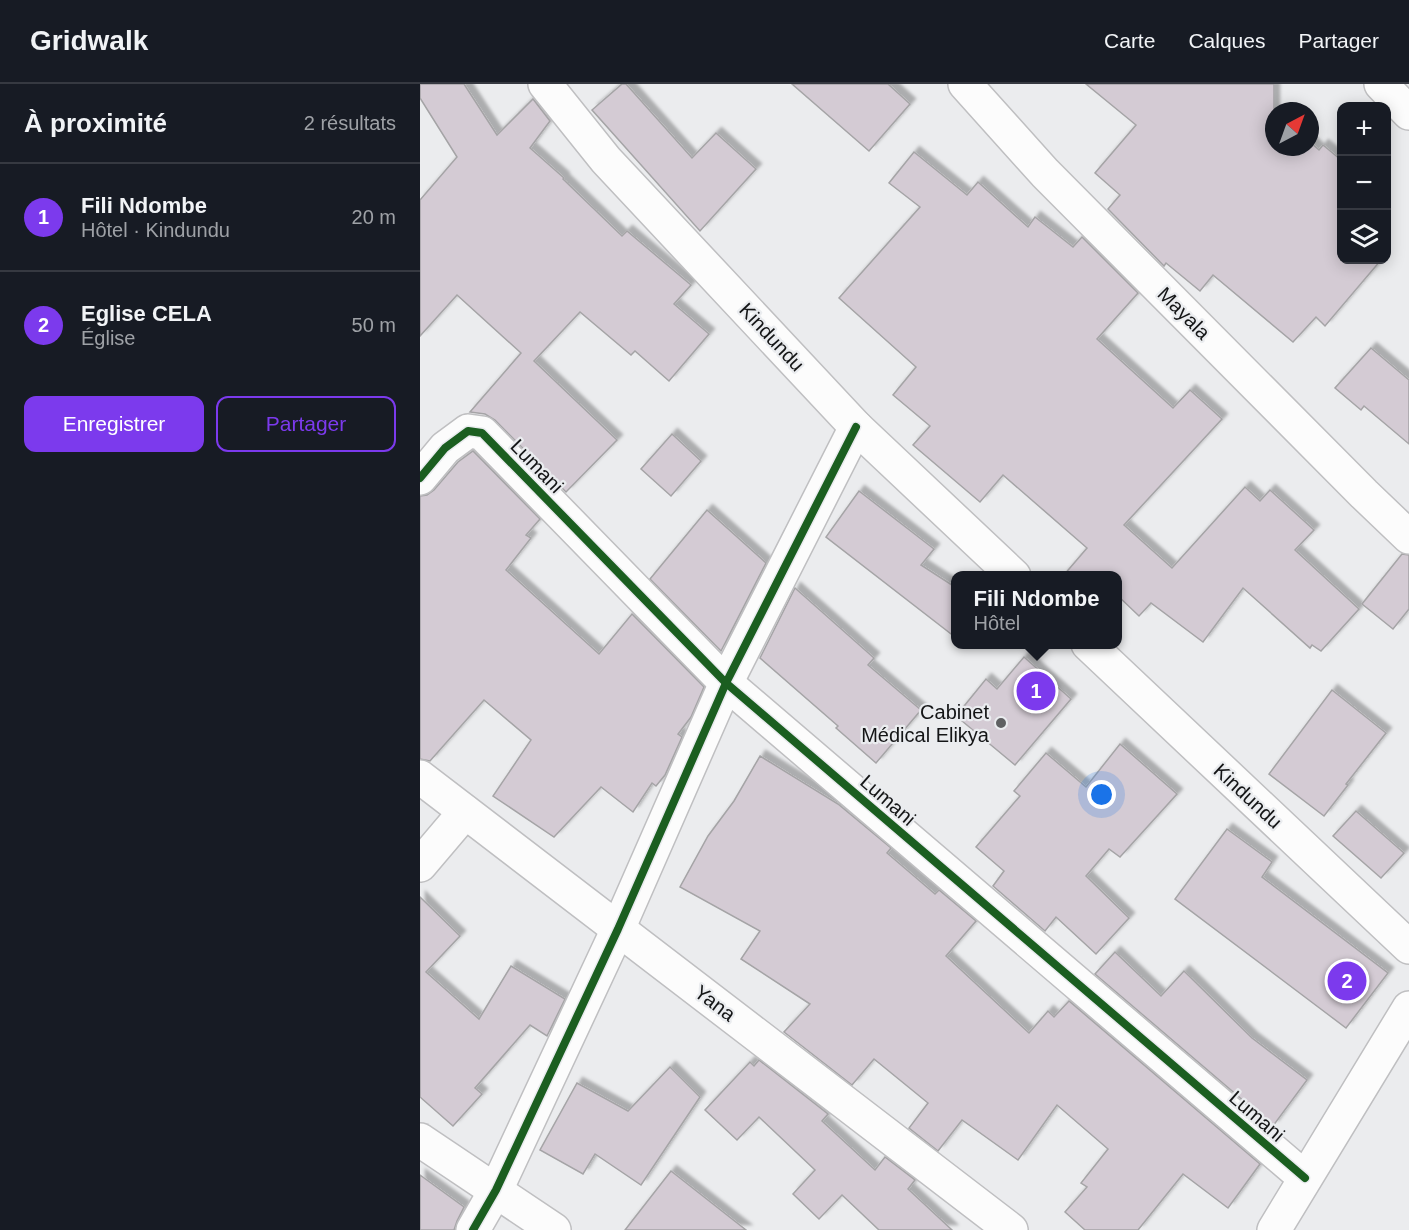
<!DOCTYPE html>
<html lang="fr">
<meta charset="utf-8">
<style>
body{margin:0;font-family:Helvetica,sans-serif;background:#242831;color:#f1f3f6}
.controls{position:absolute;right:18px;top:18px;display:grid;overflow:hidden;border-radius:12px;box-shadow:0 3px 15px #0003}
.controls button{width:54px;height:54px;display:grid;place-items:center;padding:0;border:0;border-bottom:2px solid #363941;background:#171b24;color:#f1f3f6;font:30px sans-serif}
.compass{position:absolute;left:845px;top:18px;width:54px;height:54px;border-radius:50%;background:#171b24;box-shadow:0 3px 15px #0003;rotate:41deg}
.you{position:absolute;left:682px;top:711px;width:21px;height:21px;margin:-15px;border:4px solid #fff;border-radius:50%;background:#1a73e8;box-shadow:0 0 0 9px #1a73e833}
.badge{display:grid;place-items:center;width:39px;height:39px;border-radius:50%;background:#7c3aed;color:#fff;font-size:20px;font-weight:700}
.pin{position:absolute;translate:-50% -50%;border:3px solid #fff;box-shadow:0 2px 6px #0006}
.popup{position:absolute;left:531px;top:487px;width:171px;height:78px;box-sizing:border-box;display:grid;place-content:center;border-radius:12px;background:#171b24;filter:drop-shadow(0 2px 4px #0005);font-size:20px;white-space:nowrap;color:#9ea1a6}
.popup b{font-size:22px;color:#f1f3f6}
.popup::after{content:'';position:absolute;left:50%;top:100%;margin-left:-12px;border:12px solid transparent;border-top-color:#171b24}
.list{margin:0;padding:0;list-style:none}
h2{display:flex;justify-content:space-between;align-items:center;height:78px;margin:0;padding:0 24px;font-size:26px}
h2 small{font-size:20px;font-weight:400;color:#9ea1a6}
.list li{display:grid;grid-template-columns:39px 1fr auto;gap:18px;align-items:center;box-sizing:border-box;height:108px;padding:0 24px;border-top:2px solid #363941}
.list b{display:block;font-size:22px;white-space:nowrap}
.list p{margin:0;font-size:20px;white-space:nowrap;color:#9ea1a6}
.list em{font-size:20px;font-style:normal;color:#9ea1a6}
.actions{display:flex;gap:12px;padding:18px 24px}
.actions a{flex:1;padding:14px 0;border:2px solid #7c3aed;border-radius:12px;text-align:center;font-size:21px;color:#7c3aed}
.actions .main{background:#7c3aed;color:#fff}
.icon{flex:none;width:33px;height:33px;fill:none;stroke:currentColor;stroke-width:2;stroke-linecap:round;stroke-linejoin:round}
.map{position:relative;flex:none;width:989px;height:1146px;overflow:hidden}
header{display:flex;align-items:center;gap:36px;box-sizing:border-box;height:84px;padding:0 30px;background:#171b24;border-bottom:2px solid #363941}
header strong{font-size:28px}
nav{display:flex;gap:33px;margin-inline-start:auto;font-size:21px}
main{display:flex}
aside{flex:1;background:#171b24}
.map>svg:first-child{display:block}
.building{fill:#d4cbd4;stroke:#a5a4a6;stroke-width:1.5;filter:url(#shadow)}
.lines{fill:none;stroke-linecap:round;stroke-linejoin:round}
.minor-casing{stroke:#bfbfc1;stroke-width:36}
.minor{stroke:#fcfcfc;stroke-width:33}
.cycleway-casing{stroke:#eaecef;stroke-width:11}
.cycleway{stroke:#1b5e20;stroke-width:8}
.poi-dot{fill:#5f6062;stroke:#eaecef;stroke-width:2}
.labels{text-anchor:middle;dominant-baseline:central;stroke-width:4.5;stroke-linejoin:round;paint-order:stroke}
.street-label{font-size:20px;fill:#141516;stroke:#eaecef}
.poi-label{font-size:20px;fill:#141516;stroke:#eaecef;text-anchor:end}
</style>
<header>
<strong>Gridwalk</strong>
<nav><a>Carte</a><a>Calques</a><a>Partager</a></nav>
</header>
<main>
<aside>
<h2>À proximité<small>2 résultats</small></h2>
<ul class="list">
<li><span class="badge">1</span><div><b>Fili Ndombe</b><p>Hôtel · Kindundu</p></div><em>20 m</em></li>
<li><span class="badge">2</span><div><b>Eglise CELA</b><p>Église</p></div><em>50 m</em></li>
</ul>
<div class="actions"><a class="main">Enregistrer</a><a>Partager</a></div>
</aside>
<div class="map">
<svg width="989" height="1146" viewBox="0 0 989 1146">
<defs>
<filter id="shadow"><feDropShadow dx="5.5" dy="-5.5" stdDeviation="1.5" flood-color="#0004"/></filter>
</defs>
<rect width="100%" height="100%" fill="#ebecee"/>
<!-- building -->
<g class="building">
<polygon points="0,0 44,0 77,51 113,15 130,37 110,64 144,94 143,95 202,152 207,147 271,201 254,220 289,250 249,297 215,267 211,271 160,228 114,277 197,356 146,408 75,336 65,330 50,328 101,269 37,211 0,252 0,116 37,73 0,14"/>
<polygon points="202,0 206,0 272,74 296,49 336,85 280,147 172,26"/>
<polygon points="372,0 468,0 490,20 449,67"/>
<polygon points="666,0 854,0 854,63 890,63 890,58 899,66 903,61 921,76 921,176 961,176 905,242 896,233 873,258 793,191 780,207 746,179 744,182 688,125 700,111 675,89 716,41"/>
<polygon points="494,68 547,111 558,98 608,143 615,133 653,163 662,153 718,209 677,255 753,324 770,306 802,335 704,441 752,484 825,403 840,417 850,406 894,446 875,466 939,525 901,567 892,561 890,564 823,504 783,558 731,519 719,532 697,511 697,492 643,492 667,464 583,391 560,418 493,361 510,342 473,311 496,283 419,214 500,123 469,99"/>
<polygon points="951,264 989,296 989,360 944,322 941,326 915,304"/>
<polygon points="252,350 281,377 251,412 221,385"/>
<polygon points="53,367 120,435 106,451 111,454 86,486 179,570 212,530 284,603 271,633 258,650 262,653 245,691 236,702 232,699 213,728 181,703 134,753 73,712 111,656 64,616 10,677 0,675 0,412 7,411 14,406 38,378"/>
<polygon points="439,407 514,465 501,481 535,503 535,553 406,453"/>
<polygon points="287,426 346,479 301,567 230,495"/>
<polygon points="982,470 989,471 989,525 973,545 942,520"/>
<polygon points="375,504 454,574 448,581 501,626 456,679 416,644 418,642 340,574"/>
<polygon points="604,573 651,615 595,681 536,632 566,595 577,605"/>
<polygon points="912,606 966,649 926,700 928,701 904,732 849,690"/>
<polygon points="700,660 757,710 700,773 689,765 666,792 709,834 676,870 636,833 625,847 573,802 584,787 556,763 600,712 594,707 626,669 666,703"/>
<polygon points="340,672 418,720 471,764 467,769 515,810 519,806 556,837 526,872 609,949 628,927 634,933 649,917 840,1080 808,1124 763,1090 718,1146 665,1146 645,1128 667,1103 661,1099 688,1065 637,1021 598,1076 542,1036 518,1067 489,1044 508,1019 454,975 432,1001 364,948 390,920 321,875 340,847 260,803 288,752 314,717"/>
<polygon points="936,727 984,769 961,794 913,752"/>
<polygon points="807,745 852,778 842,793 968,889 926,944 755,815"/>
<polygon points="0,813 40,852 6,888 59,935 91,882 145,915 127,952 110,941 55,1004 62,1010 33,1042 0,1013"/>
<polygon points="695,868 741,912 764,887 832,954 887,996 853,1042 675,890"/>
<polygon points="339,976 408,1030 402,1037 455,1086 465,1073 495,1096 488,1105 532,1146 459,1146 422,1111 399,1135 373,1110 395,1086 339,1033 317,1056 285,1026 330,978 334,982"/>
<polygon points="250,983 280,1013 221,1101 175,1070 163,1090 120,1066 157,999 208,1027"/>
<polygon points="251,1087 326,1146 205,1146"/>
<polygon points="0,1091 44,1123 37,1137 34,1146 0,1146"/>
</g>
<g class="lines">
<defs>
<g id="minor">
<polyline points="125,0 186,76 436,343 594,492"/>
<polyline points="545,0 625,89 944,410 989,453"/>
<polyline points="961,0 989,29"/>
<polyline points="0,394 25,364 48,347 62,349 306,599 885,1094"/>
<polyline points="668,560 989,863"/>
<polyline points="0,693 591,1146"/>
<polyline points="0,781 45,728"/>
<polyline points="0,1056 134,1146"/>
<polyline points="53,1146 76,1106 198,845 306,599 436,343"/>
<polyline points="854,1146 989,924"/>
</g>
</defs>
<!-- minor casing -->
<use href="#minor" class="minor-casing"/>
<!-- minor -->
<use href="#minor" class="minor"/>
<defs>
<g id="cycleway">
<polyline points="0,394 25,364 48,347 62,349 306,599 885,1094"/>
<polyline points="53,1146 76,1106 198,845 306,599 436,343"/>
</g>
</defs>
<!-- cycleway casing -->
<use href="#cycleway" class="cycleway-casing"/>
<!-- cycleway -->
<use href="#cycleway" class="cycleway"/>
</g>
<!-- markers -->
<circle class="poi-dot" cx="581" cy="639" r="6"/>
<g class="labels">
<!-- street labels -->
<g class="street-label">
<text transform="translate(764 229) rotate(45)">Mayala</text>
<text transform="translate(352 253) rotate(47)">Kindundu</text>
<text transform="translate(117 382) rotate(46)">Lumani</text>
<text transform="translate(828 712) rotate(43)">Kindundu</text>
<text transform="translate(468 716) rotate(41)">Lumani</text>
<text transform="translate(295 919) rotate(37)">Yana</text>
<text transform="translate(837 1032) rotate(41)">Lumani</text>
</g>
<!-- poi labels -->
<g class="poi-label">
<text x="569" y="628">Cabinet<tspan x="569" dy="23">Médical Elikya</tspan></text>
</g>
</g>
</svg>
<div class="controls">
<button>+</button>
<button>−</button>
<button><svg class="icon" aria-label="layers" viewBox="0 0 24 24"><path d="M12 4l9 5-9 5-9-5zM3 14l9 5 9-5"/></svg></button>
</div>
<svg class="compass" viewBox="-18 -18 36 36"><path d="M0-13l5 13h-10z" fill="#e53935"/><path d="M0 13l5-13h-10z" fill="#9ea1a6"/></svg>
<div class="you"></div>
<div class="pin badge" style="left:616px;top:607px">1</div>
<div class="popup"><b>Fili Ndombe</b>Hôtel</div>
<div class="pin badge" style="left:927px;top:897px">2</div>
</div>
</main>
